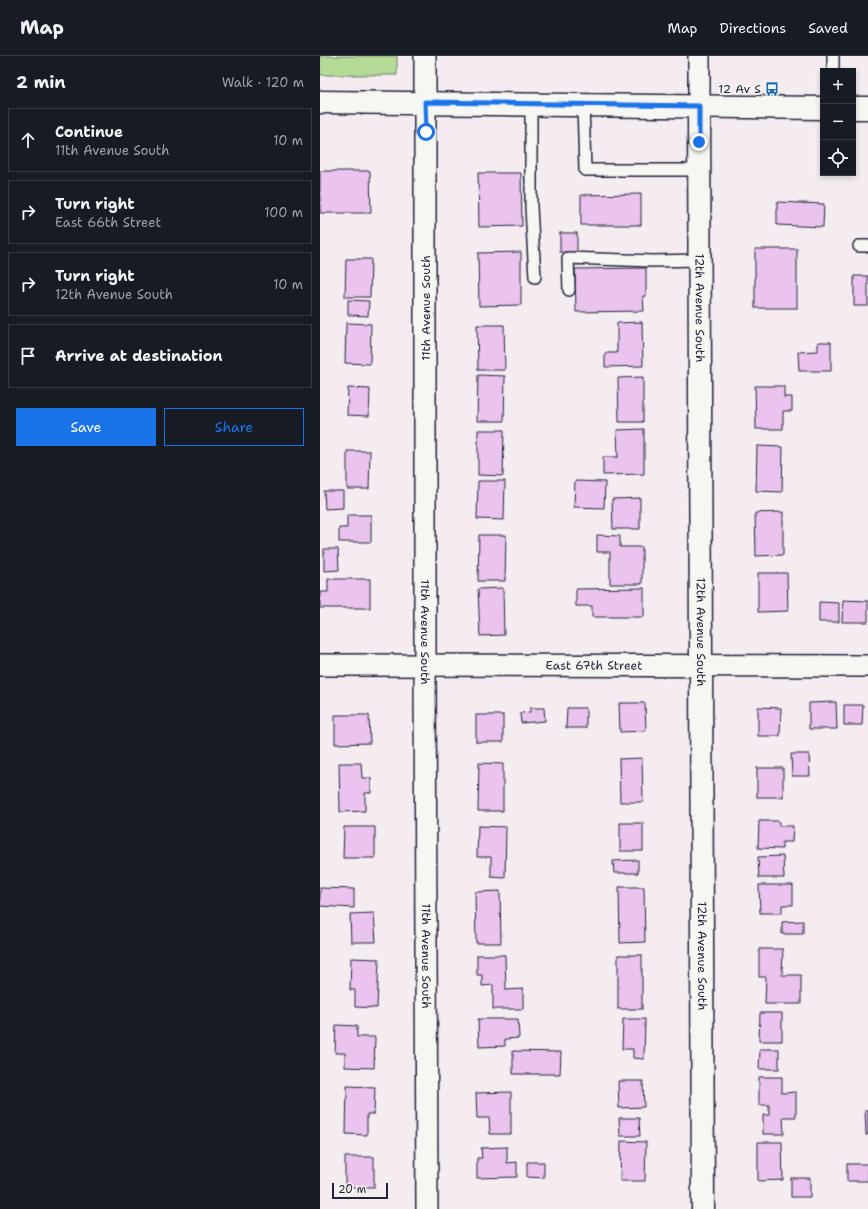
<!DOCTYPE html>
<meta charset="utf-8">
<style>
body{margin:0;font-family:"Shantell Sans",sans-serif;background:#20242c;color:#f1f3f6}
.controls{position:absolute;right:12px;top:12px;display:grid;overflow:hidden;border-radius:0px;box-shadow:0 2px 6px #0003}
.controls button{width:36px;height:36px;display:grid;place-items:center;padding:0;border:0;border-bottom:1px solid #363941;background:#171b24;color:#f1f3f6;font:20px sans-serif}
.scale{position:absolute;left:12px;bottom:10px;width:56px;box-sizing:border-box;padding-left:4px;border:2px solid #22223b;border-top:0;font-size:11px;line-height:14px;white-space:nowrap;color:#22223b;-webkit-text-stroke:3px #f6f6f2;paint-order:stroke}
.stop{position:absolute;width:12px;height:12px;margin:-9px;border:3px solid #1a73e8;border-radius:50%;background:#fff}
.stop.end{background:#1a73e8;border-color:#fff;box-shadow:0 1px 4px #0008}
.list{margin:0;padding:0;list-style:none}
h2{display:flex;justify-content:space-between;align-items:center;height:52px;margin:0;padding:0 16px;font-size:17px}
h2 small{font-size:13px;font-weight:400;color:#9ea1a6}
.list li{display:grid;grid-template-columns:26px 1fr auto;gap:12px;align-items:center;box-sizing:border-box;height:64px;margin:0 8px 8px;padding:0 8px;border:1px solid #363941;border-radius:0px}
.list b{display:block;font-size:15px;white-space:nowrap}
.list p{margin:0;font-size:13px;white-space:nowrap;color:#9ea1a6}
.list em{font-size:13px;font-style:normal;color:#9ea1a6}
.actions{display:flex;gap:8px;padding:12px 16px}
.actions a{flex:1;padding:9px 0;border:1px solid #1a73e8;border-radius:0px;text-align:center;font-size:14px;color:#1a73e8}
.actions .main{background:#1a73e8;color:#fff}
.icon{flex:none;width:22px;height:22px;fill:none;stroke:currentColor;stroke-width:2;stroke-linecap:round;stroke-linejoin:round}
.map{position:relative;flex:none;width:548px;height:1153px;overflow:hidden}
header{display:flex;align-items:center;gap:24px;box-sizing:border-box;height:56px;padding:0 20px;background:#171b24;border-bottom:1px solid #363941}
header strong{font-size:19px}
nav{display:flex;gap:22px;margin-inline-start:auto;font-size:14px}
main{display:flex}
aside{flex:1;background:#171b24}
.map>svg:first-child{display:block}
.green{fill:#b3da96;stroke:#6a7e68}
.building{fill:#eac4ee;stroke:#22223b}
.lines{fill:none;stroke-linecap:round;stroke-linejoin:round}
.service-casing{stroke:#22223b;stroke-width:14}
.minor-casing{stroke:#22223b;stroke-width:24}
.tertiary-casing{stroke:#22223b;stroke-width:25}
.secondary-casing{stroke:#22223b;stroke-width:25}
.service{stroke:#f6f6f2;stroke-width:11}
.minor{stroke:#f6f6f2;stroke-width:21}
.tertiary{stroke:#f6f6f2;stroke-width:22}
.secondary{stroke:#f6f6f2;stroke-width:22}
.route{stroke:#1a73e8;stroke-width:5}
.labels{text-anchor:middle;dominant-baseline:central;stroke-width:3.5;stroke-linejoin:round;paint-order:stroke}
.poi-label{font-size:12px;fill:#22223b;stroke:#f6f6f2;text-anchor:end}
.street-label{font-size:12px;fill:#22223b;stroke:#f6f6f2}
</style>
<header>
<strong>Map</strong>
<nav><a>Map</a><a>Directions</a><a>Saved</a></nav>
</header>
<main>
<aside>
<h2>2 min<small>Walk · 120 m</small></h2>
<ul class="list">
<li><svg class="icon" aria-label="ahead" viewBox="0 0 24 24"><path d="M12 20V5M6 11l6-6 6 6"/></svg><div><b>Continue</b><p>11th Avenue South</p></div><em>10 m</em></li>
<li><svg class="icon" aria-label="right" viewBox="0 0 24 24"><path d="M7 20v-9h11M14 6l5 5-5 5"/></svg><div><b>Turn right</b><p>East 66th Street</p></div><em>100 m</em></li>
<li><svg class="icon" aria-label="right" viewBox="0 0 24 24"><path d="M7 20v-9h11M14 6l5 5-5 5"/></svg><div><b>Turn right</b><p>12th Avenue South</p></div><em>10 m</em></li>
<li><svg class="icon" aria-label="arrive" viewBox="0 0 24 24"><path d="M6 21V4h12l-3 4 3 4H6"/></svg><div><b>Arrive at destination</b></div></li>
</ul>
<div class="actions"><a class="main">Save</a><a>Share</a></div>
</aside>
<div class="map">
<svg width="548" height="1153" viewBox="0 0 548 1153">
<rect width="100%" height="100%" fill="#f4ecf1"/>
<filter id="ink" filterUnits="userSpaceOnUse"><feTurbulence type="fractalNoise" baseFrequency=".025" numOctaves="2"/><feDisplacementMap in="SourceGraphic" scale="8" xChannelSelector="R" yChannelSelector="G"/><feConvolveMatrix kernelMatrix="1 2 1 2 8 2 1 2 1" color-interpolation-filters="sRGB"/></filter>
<g filter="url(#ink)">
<!-- green -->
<rect class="green" x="0" y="0" width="77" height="19"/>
<!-- building -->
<g class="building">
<polygon points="0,115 50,115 51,157 0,157"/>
<polygon points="158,117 201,117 202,170 159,171"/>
<polygon points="321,138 321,169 261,169 261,139"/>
<polygon points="457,146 504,148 503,171 457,169"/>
<rect x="240" y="177" width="17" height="19"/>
<rect x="435" y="193" width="42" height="59"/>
<polygon points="201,196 201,249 159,250 158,197"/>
<polygon points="26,203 51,203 50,241 25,241"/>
<polygon points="326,212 326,240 323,240 324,255 256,256 255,213"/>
<rect x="534" y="220" width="14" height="30"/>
<polygon points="28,244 49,245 48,260 28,259"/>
<polygon points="322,266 323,310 285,311 285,297 297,297 297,267"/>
<polygon points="26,267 51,268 50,308 25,307"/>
<polygon points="157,269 184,269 185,314 158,314"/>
<polygon points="498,286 511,286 511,315 479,315 478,296 498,295"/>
<polygon points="158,319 185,320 184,365 157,365"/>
<polygon points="323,321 323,366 299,366 298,322"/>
<polygon points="435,330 464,330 464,341 472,341 472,355 463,355 463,373 436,373"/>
<polygon points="28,332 50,333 49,360 27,359"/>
<polygon points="324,373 324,418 283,419 283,401 298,401 297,374"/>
<polygon points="158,374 184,374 183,420 158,419"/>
<polygon points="437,390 463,391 462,436 436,435"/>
<polygon points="27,395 50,395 49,433 27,433"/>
<polygon points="158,425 185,425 184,464 157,463"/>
<polygon points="255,425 285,426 284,452 254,451"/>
<polygon points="4,435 23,435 23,452 5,453"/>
<polygon points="320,442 320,473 293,473 292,443"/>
<polygon points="463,456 463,499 436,500 435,457"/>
<polygon points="27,459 51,459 51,486 19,486 19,472 27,472"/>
<polygon points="159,479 186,479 185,525 158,525"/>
<polygon points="277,479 300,480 300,491 322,491 322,528 290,528 290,496 277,496"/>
<polygon points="4,493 18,493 19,514 4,515"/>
<polygon points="438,517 467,517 468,555 438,556"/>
<polygon points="8,523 50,523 50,552 0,552 0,536 8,536"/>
<polygon points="183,532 184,579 160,580 158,533"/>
<polygon points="324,532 324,561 272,561 272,550 256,550 256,533"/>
<polygon points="523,544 548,545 548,566 522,566"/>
<polygon points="499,546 519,547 519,566 499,566"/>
<polygon points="516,646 517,673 489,673 489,647"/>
<polygon points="299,647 325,647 326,675 300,676"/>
<polygon points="524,649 543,649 542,669 524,669"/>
<polygon points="438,651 461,652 460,680 438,680"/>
<polygon points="210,652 224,652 225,665 201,667 200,657 210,656"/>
<polygon points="247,652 266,652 266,672 246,672"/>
<polygon points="15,659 49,659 50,687 15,688"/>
<rect x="156" y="659" width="27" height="27"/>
<polygon points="471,698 489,698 490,720 472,720"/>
<polygon points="322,702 323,746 300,746 299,703"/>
<polygon points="19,707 41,707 42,722 51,722 51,737 45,737 45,755 20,756"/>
<polygon points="159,707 183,708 183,755 158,755"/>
<rect x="437" y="712" width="26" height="29"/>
<polygon points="439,765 459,765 459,770 473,770 472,786 462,786 462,793 438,792"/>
<rect x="300" y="767" width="23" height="28"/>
<polygon points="158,770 186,771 185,822 171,821 171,801 157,801"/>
<polygon points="24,771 55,771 55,802 23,802"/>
<polygon points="463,800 464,822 439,822 438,801"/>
<polygon points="318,804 318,817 294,817 293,805"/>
<polygon points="439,829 473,829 473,849 462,849 462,857 440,857"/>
<polygon points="299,831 324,831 325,886 300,887"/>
<polygon points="0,832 34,833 34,852 0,850"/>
<polygon points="180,835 181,887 156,887 155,836"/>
<polygon points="54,857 56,886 31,886 30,858"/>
<polygon points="483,865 483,878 462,878 462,866"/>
<polygon points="439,893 463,893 462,919 481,919 481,948 445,948 446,921 439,921"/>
<polygon points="157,899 185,899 186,934 203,933 203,953 173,953 173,929 162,930 162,919 157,919"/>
<rect x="298" y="899" width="24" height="54"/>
<polygon points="31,902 59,903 57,952 35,951 35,934 30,934"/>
<polygon points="440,957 462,957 462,985 439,985"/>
<polygon points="158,963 198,963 199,982 185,983 185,990 159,991"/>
<polygon points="303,963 325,963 324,1003 313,1002 313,993 302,993"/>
<polygon points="16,969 37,970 37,981 55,981 54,1012 25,1011 25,997 15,997"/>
<polygon points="440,993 459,993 459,1013 439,1013"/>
<polygon points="193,995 241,996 240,1018 193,1018"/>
<polygon points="439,1021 462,1021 462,1037 476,1036 476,1061 463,1061 464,1078 443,1078 443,1059 449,1059 449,1049 439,1049"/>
<polygon points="298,1025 323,1025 324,1051 299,1052"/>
<polygon points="27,1030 55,1031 54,1058 47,1058 47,1079 26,1078"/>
<polygon points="191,1036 191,1078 170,1078 169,1062 157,1062 156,1037"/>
<polygon points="545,1054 548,1054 548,1079 546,1079"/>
<polygon points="299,1062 319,1062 320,1080 300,1080"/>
<polygon points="301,1085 326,1086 325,1125 300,1125"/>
<polygon points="438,1086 462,1086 463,1124 438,1125"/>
<polygon points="187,1091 187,1107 197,1106 197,1121 157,1122 157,1102 162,1102 161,1092"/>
<rect x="25" y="1101" width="29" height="30"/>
<polygon points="207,1106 224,1106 224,1122 207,1121"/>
<rect x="527" y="1108" width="21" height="17"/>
<rect x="471" y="1122" width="19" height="19"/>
</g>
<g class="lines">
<defs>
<g id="service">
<polyline points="513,0 513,15"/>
<polyline points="263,48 265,114 378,114"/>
<polyline points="211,49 211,151 215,221"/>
<polyline points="539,190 548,190"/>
<polyline points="249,234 248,202 333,205 379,204"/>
</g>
<g id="minor">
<path id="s1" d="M 105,0 L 105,610 L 107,1153"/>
<polyline points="379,50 379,0"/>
<path id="s2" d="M 0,609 L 548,610"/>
</g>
<g id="tertiary">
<path id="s3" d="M 379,50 L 383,1153"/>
</g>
<g id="secondary">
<polyline points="0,46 503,52"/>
<polyline points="533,52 548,52"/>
</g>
</defs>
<!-- service casing -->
<use href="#service" class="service-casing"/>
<!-- minor casing -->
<use href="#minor" class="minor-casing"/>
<!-- tertiary casing -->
<use href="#tertiary" class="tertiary-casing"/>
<!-- secondary casing -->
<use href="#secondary" class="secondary-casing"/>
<!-- service -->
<use href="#service" class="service"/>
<!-- minor -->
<use href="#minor" class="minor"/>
<!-- tertiary -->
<use href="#tertiary" class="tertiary"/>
<!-- secondary -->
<use href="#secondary" class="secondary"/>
</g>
</g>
<g class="lines" filter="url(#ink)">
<!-- route -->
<polyline class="route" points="106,76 105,46 379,50 379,86"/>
</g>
<!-- icons -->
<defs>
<symbol id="bus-bare" viewBox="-9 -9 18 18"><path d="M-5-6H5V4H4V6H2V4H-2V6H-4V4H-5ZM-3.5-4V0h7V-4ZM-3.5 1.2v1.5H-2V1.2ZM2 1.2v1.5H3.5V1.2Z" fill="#1f6fb2" stroke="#f6f6f2" stroke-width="2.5" paint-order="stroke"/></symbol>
</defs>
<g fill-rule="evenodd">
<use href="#bus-bare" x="442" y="23" width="20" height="20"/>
</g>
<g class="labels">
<!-- poi labels -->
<g class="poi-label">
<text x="441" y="33">12 Av S</text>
</g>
<!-- street labels -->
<g class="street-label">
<text transform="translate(106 252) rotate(-90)">11th Avenue South</text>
<text stroke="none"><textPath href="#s3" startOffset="202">12th Avenue South</textPath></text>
<text stroke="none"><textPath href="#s1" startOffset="576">11th Avenue South</textPath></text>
<text stroke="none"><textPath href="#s3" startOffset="526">12th Avenue South</textPath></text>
<text stroke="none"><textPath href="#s2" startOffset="274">East 67th Street</textPath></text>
<text stroke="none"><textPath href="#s1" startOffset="900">11th Avenue South</textPath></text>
<text stroke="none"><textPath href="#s3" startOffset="850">12th Avenue South</textPath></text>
</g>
</g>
</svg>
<div class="controls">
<button>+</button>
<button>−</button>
<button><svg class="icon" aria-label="locate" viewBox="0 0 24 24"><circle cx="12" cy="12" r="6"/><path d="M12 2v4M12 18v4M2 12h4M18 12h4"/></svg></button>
</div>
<div class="scale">20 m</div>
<div class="stop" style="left:106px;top:76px"></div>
<div class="stop end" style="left:379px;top:86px"></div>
</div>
</main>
